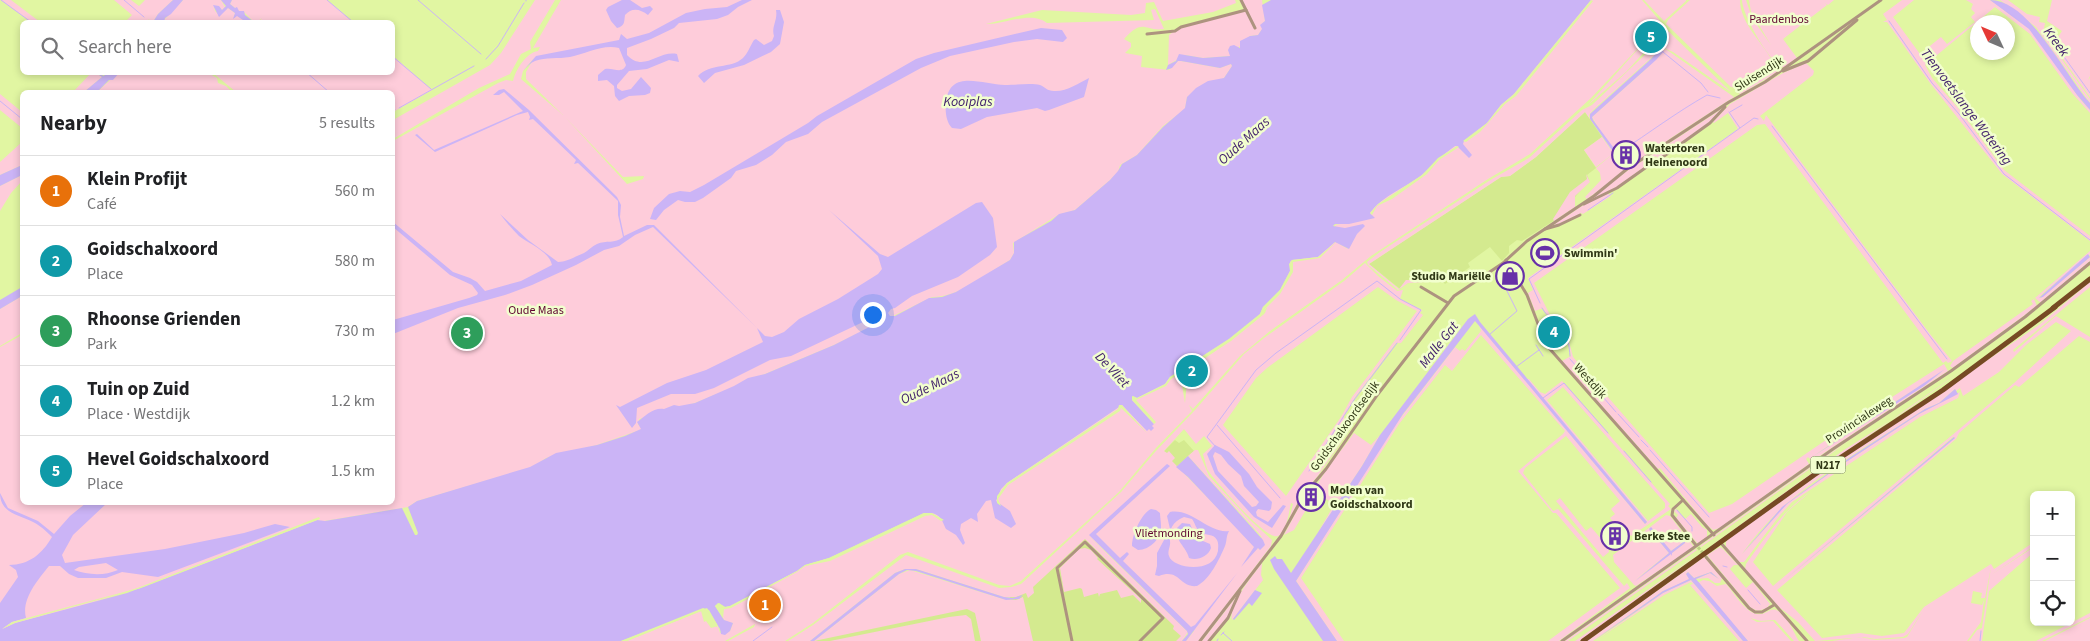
<!DOCTYPE html>
<meta charset="utf-8">
<style>
body{margin:0;font-family:"Source Sans 3",sans-serif;background:#f6f6f6;color:#202124}
.controls{position:absolute;right:15px;bottom:15px;display:grid;overflow:hidden;border-radius:8px;box-shadow:0 2px 8px #0003}
.controls button{width:45px;height:45px;display:grid;place-items:center;padding:0;border:0;border-bottom:1px solid #e0e0e0;background:#fff;color:#202124;font:25px sans-serif}
.compass{position:absolute;left:1970px;top:15px;width:45px;height:45px;border-radius:50%;background:#fff;box-shadow:0 2px 8px #0003;rotate:314deg}
.you{position:absolute;left:872px;top:314px;width:18px;height:18px;margin:-12px;border:4px solid #fff;border-radius:50%;background:#1a73e8;box-shadow:0 0 0 8px #1a73e833}
.badge{display:grid;place-items:center;width:32px;height:32px;border-radius:50%;background:#2563eb;color:#fff;font-size:16px;font-weight:700}
.pin{position:absolute;translate:-50% -50%;border:2px solid #fff;box-shadow:0 1px 5px #0006}
.list{margin:0;padding:0;list-style:none}
h2{display:flex;justify-content:space-between;align-items:center;height:65px;margin:0;padding:0 20px;font-size:21px}
h2 small{font-size:16px;font-weight:400;color:#757577}
.list li{display:grid;grid-template-columns:32px 1fr auto;gap:15px;align-items:center;box-sizing:border-box;height:70px;padding:0 20px;border-top:1px solid #e0e0e0}
.list b{display:block;font-size:19px;white-space:nowrap}
.list p{margin:0;font-size:16px;white-space:nowrap;color:#757577}
.list em{font-size:16px;font-style:normal;color:#757577}
.icon{flex:none;width:28px;height:28px;fill:none;stroke:currentColor;stroke-width:2;stroke-linecap:round;stroke-linejoin:round}
.map{position:relative;flex:none;width:2090px;height:641px;overflow:hidden}
.search{position:absolute;background:#fff;box-shadow:0 2px 8px #0003;left:20px;top:20px;width:375px;height:55px;display:flex;align-items:center;gap:12px;box-sizing:border-box;padding:0 18px;border-radius:8px;color:#757577;font-size:19px}
.panel{position:absolute;background:#fff;box-shadow:0 2px 8px #0003;left:20px;top:90px;width:375px;height:415px;border-radius:8px}
.map>svg:first-child{display:block}
.built{fill:#d4ea8f}
.green{fill:#feccda;fill-rule:evenodd}
.water{fill:#cbb4f6;fill-rule:evenodd}
.pier{fill:#e1f6a2}
.lines{fill:none;stroke-linecap:round;stroke-linejoin:round}
.stream{stroke:#cbb4f6;stroke-width:1}
.street-tunnel{stroke:#bed086;stroke-width:3;stroke-dasharray:3 1.5;stroke-linecap:butt}
.street{stroke:#ad937f;stroke-width:3}
.primary{stroke:#764a24;stroke-width:5}
.labels{text-anchor:middle;dominant-baseline:central;stroke-width:5;stroke-linejoin:round;paint-order:stroke}
.shield{fill:#f2ffce;stroke:#6a744d;stroke-width:1}
.shield-label{font-size:11px;font-weight:bold;fill:#303816}
.park-label{font-size:12px;fill:#5f0530;stroke:#f2ffce}
.street-label{font-size:12px;fill:#303816;stroke:#f2ffce}
.poi-label{font-size:12px;font-weight:bold;fill:#303816;stroke:#f2ffce;text-anchor:start}
.water-label{font-size:14px;font-style:italic;fill:#43236d;stroke:#f2ffce}
</style>
<div class="map">
<svg width="2090" height="641" viewBox="0 0 2090 641">
<rect width="100%" height="100%" fill="#e1f6a2"/>
<!-- built -->
<g class="built">
<polygon points="1585,112 1602,137 1584,150 1596,168 1587,175 1589,180 1575,197 1575,207 1522,241 1517,240 1509,246 1509,253 1502,261 1490,247 1468,263 1470,267 1445,284 1441,280 1406,280 1400,289 1369,264 1501,177 1510,176 1536,157"/>
<polygon points="1175,440 1179,443 1184,440 1194,451 1176,467 1162,453"/>
<polygon points="1084,534 1185,634 1182,641 813,641 963,601 992,613"/>
</g>
<!-- green -->
<g class="green">
<polygon points="1,0 11,0 40,22 31,22"/>
<polygon points="114,0 131,0 139,6 145,0 173,0 158,14 153,22 148,19 150,22 125,22 132,15"/>
<polygon points="183,0 221,0 225,7 222,10 218,6 214,7 215,11 219,15 228,8 235,13 234,18 237,15 246,22 162,22"/>
<polygon points="232,0 327,0 353,22 259,22 262,18 257,22 254,22 243,11 239,11 230,4"/>
<polygon points="535,0 555,0 530,42 531,49 521,54 510,74 479,88 393,139 393,120 490,65 501,53"/>
<path d="M 561,0 L 1235,0 L 1236,3 L 1213,12 L 1163,21 L 1154,2 L 1146,3 L 1145,13 L 1131,15 L 1042,10 L 986,24 C 1004,25 1031,10 1047,23 L 1154,20 L 1151,10 L 1155,9 L 1164,29 C 1144,32 1144,17 1124,39 L 1131,43 L 1131,47 L 1125,53 L 1142,56 L 1141,67 L 1169,70 L 1178,61 L 1181,61 L 1220,68 L 1231,64 L 1232,66 L 1224,78 L 1187,97 L 1185,109 L 1163,126 L 1137,155 L 1120,165 L 1118,172 L 1110,180 L 1075,210 L 1058,215 L 1013,243 L 1014,253 L 1010,260 C 987,274 960,297 932,297 L 834,345 L 741,384 L 695,403 L 639,419 L 638,425 L 643,426 L 643,429 L 597,445 L 546,458 L 533,467 L 417,501 L 408,507 L 324,521 L 147,585 L 0,632 L 0,347 L 22,335 L 22,502 L 392,502 L 393,141 L 498,83 L 506,80 L 513,81 C 516,69 526,53 538,51 L 540,47 L 533,48 ZM 534,58 L 526,72 L 526,79 L 563,115 L 521,79 L 523,71 ZM 565,117 L 623,177 L 644,176 L 643,179 L 627,184 Z"/>
<polygon points="1242,0 1262,0 1265,21 1261,25 1263,28 1258,35 1250,36 1230,56 1203,58 1185,55 1168,65 1169,35 1177,29 1245,11"/>
<path d="M 1589,0 L 1642,0 L 1660,21 L 1660,25 L 1591,98 L 1530,154 L 1488,179 L 1371,256 L 1342,280 L 1270,331 L 1240,356 L 1193,409 L 1189,405 L 1192,411 L 1156,448 L 1119,492 L 1021,581 L 1010,586 L 999,585 L 908,552 L 900,555 L 813,623 L 785,641 L 728,641 L 754,627 L 755,624 L 725,641 L 627,641 L 701,611 L 704,622 L 706,621 L 711,628 L 718,626 L 720,633 L 730,631 L 733,623 L 726,622 L 723,618 L 724,609 L 734,606 L 805,566 L 826,561 L 922,515 L 1002,485 L 1117,408 L 1180,373 L 1185,403 L 1188,370 L 1230,341 L 1265,313 L 1267,308 L 1259,313 C 1273,299 1291,283 1289,262 L 1336,242 L 1348,249 L 1335,225 L 1373,218 L 1356,201 ZM 774,595 L 779,603 L 763,612 L 758,619 L 758,614 L 754,616 L 750,608 Z"/>
<polygon points="1644,0 1686,0 1686,1 1664,21"/>
<path d="M 1690,0 L 1740,0 C 1740,25 1766,45 1775,66 L 1738,88 L 1731,87 L 1666,24 L 1668,20 Z"/>
<path d="M 1742,0 L 1746,0 L 1752,18 L 1771,45 L 1751,12 L 1749,0 L 1834,0 L 1828,5 L 1825,3 L 1827,5 L 1783,39 L 1797,58 L 1784,68 C 1770,64 1742,14 1742,0 Z"/>
<polygon points="1902,0 1914,0 1893,17 1920,54 1941,37 1947,44 1975,22 1971,17 1975,13 1971,9 1973,4 1966,0 1990,0 2027,26 2038,39 2080,99 2090,110 2090,113 2072,93 2030,34 1995,7 1925,65 1932,78 1959,109 2004,170 2090,236 2090,241 2002,174 1930,83 1887,22 1883,22 1887,20 1883,14"/>
<polygon points="2000,0 2008,0 2027,14 2040,17 2039,22 2045,23 2043,33 2090,99 2090,103 2036,27"/>
<polygon points="2052,0 2090,0 2090,76 2088,80 2090,78 2090,97 2045,34 2045,31 2049,31 2056,40 2062,31 2047,21"/>
<polygon points="1663,26 1731,92 1673,52 1657,45 1649,47 1626,72 1588,105 1639,48"/>
<polygon points="1653,47 1660,47 1667,50 1734,97 1671,138 1587,199 1585,197 1601,180 1600,173 1596,168 1614,153 1596,167 1584,150 1602,137 1613,153 1592,117 1647,68 1659,51 1593,110 1589,115 1590,119 1585,112 1536,157 1510,176 1501,177 1369,264 1399,289 1406,280 1442,281 1408,283 1398,290 1368,265 1367,262 1380,252 1492,179 1529,158 1582,110 1592,105"/>
<polygon points="393,56 432,90 393,112 392,92 236,92 213,73 392,72"/>
<path d="M 1806,63 L 1814,71 L 1813,75 L 1760,116 L 1764,121 L 1766,115 L 1930,334 L 1952,361 L 1948,363 L 1946,361 L 1943,363 L 1765,124 L 1757,125 L 1534,283 L 1550,315 L 1559,321 L 1565,327 L 1573,357 L 1709,513 L 1732,504 L 1848,425 L 1944,364 L 1948,371 L 1812,461 L 1808,457 L 1806,459 L 1809,464 L 1720,528 L 1713,530 L 1707,525 L 1660,468 L 1658,469 L 1562,361 L 1571,356 C 1569,346 1568,331 1560,324 C 1553,318 1547,317 1543,308 L 1535,311 L 1528,293 L 1533,290 L 1528,278 L 1738,129 L 1728,113 L 1714,123 L 1713,122 L 1730,104 L 1783,73 ZM 1946,370 L 1812,457 L 1864,421 Z"/>
<polygon points="1778,69 1779,71 1741,94 1738,93 1741,89"/>
<polygon points="119,72 208,73 217,78 218,83 226,86 232,92 97,92"/>
<polygon points="91,73 96,73 102,77 84,92 73,92"/>
<polygon points="0,94 22,112 22,128 0,110"/>
<polygon points="1723,108 1709,123 1658,159 1656,156 1641,170 1616,188 1587,202 1627,171"/>
<polygon points="22,142 22,165 0,175 0,162"/>
<polygon points="1586,174 1590,182 1575,196 1575,207 1554,221 1553,219 1570,192 1587,179"/>
<polygon points="22,175 22,181 11,193 0,211 0,186"/>
<polygon points="1607,193 1611,196 1583,214 1581,213 1572,219 1549,228 1582,206"/>
<polygon points="2090,251 2090,255 2088,255 2040,296 2041,298 2090,257 2090,261 2041,303 2035,298"/>
<path d="M 1365,263 L 1378,276 L 1397,291 L 1403,290 L 1400,299 L 1422,310 L 1420,313 L 1423,315 L 1401,343 L 1396,343 L 1356,396 L 1343,417 L 1347,420 L 1344,425 L 1350,429 L 1317,477 L 1302,494 L 1289,520 L 1293,504 L 1291,503 C 1289,511 1287,532 1278,536 C 1266,541 1221,486 1212,476 L 1207,469 L 1203,454 L 1212,446 L 1204,436 L 1196,444 L 1184,429 L 1164,451 L 1167,453 L 1169,451 L 1175,458 L 1172,461 C 1199,489 1229,519 1257,548 L 1260,549 L 1263,543 L 1261,536 L 1188,456 L 1195,450 L 1198,450 L 1209,476 L 1249,519 L 1272,540 L 1271,546 L 1199,641 L 1186,641 L 1194,631 L 1089,536 L 1188,632 L 1182,641 L 1176,641 L 1181,636 L 1173,629 L 1174,626 L 1085,539 L 1033,587 L 1034,593 L 1028,598 L 1026,593 L 1016,597 L 1004,597 L 916,569 L 905,569 L 895,573 L 810,641 L 788,641 L 813,625 L 906,555 L 999,588 L 1011,587 L 1021,584 L 1121,492 L 1155,452 L 1195,410 L 1244,354 L 1264,338 L 1344,281 ZM 1378,287 L 1396,300 L 1417,311 L 1352,397 L 1341,417 L 1286,496 L 1223,425 L 1256,378 L 1267,368 Z"/>
<path d="M 2090,282 L 2090,287 L 2013,350 L 2014,352 L 2056,316 L 2090,337 L 2090,342 L 2079,336 L 2019,387 L 2015,385 L 1959,433 L 1956,439 L 1777,590 L 1822,638 L 1860,633 L 1882,636 L 1904,633 L 1924,607 L 1991,564 L 1994,569 L 2034,542 L 2034,546 L 1991,575 L 2034,547 L 2034,552 L 1989,591 L 1982,641 L 1969,641 L 1977,630 L 1982,628 L 1991,567 L 1985,598 L 1981,598 L 1982,593 L 1973,591 L 1971,603 L 1982,605 L 1984,600 L 1981,622 L 1967,641 L 1832,641 L 1860,637 L 1876,640 L 1904,638 L 1907,637 L 1924,609 L 1908,634 L 1903,637 L 1875,639 L 1864,637 L 1815,641 L 1798,622 L 1779,607 L 1745,569 L 1746,564 C 1766,536 1782,512 1810,492 L 1787,512 L 1753,562 L 1773,586 L 2014,383 L 2071,331 L 2056,322 L 2026,345 L 1999,372 L 1963,396 L 1960,388 L 1956,391 L 1955,389 L 1939,403 L 1925,409 C 1860,452 1786,489 1742,554 L 1787,503 L 1837,468 L 1919,414 L 1960,392 L 1958,398 L 1920,417 L 1792,502 L 1780,515 L 1744,562 L 1739,562 L 1726,547 L 1726,542 L 1728,539 L 1798,488 L 2039,325 ZM 1954,437 L 1954,438 L 1776,588 L 1953,437 Z"/>
<polygon points="22,296 22,333 0,346 0,309"/>
<polygon points="2034,299 2037,306 1953,368 1950,366 1953,361 2033,304 2031,301"/>
<path d="M 1479,325 L 1645,524 L 1647,522 L 1527,379 L 1529,379 L 1540,392 L 1545,394 L 1562,381 L 1670,504 L 1668,506 L 1671,509 L 1631,536 L 1621,524 L 1617,526 L 1610,518 L 1615,514 L 1611,509 L 1620,501 L 1566,436 L 1525,468 L 1523,473 L 1553,511 L 1558,509 L 1624,586 L 1627,583 L 1630,588 L 1559,641 L 1548,641 L 1620,588 L 1556,513 L 1553,513 L 1518,471 L 1563,434 L 1565,431 L 1481,335 L 1452,371 L 1445,365 L 1399,424 L 1301,578 L 1344,641 L 1337,641 L 1296,581 L 1395,425 L 1455,347 L 1460,351 L 1462,349 L 1465,351 L 1481,331 ZM 1563,387 L 1665,503 L 1665,508 L 1648,521 L 1547,400 Z"/>
<polygon points="1964,369 1704,551 1844,450 1907,410"/>
<polygon points="1914,399 1843,445 1701,547 1700,546 1832,452"/>
<path d="M 1354,433 L 1371,445 L 1380,435 L 1362,466 L 1317,534 L 1334,505 L 1315,490 C 1324,469 1341,452 1354,433 Z"/>
<polygon points="1560,498 1586,531 1591,527 1608,547 1609,552 1603,557 1556,501"/>
<polygon points="1302,501 1308,505 1307,508 1294,530 1284,535"/>
<polygon points="1676,509 1685,519 1691,514 1702,527 1707,530 1707,537 1698,544 1676,518 1678,515 1674,511"/>
<path d="M 1666,515 L 1670,516 L 1694,547 L 1636,586 L 1634,585 L 1614,562 L 1613,555 ZM 1651,528 L 1671,551 L 1682,543 L 1685,538 L 1685,543 L 1634,581 L 1669,553 L 1649,529 Z"/>
<polygon points="1720,547 1723,549 1738,565 1734,565 1730,569 1746,588 1753,582 1770,604 1767,608 1758,611 1751,608 1707,555"/>
<polygon points="1085,548 1091,550 1098,558 1097,559 1141,599 1141,603 1133,595 1121,598 1117,590 1100,594 1099,597 1098,593 1084,597 1082,589 1080,588 1064,592 1060,568 1079,549"/>
<polygon points="1696,549 1697,550 1568,641 1565,641"/>
<polygon points="1700,553 1580,641 1575,641"/>
<polygon points="1704,557 1722,578 1720,583 1715,583 1708,578 1696,579 1710,573 1719,579 1711,572 1694,578 1688,572 1686,574 1689,578 1688,580 1663,591 1593,641 1587,641"/>
<path d="M 1262,563 L 1261,575 L 1263,580 L 1232,620 C 1228,605 1253,575 1262,563 Z"/>
<polygon points="910,570 1003,599 1016,600 1023,597 1033,641 981,641 975,613 967,609 814,641 899,574"/>
<polygon points="1691,580 1743,641 1739,641 1690,585 1693,584 1691,582 1664,595 1595,641 1663,593"/>
<path d="M 1703,580 L 1709,581 L 1717,586 L 1726,584 C 1735,594 1747,616 1761,614 C 1766,614 1770,608 1776,610 C 1787,613 1793,632 1799,641 L 1794,641 L 1775,620 L 1761,621 L 1750,618 L 1757,622 L 1773,621 L 1791,641 L 1748,641 L 1697,583 Z"/>
<polygon points="1239,593 1227,618 1208,641 1202,641"/>
<polygon points="2090,613 2090,617 2042,641 2036,641"/>
<polygon points="966,615 971,619 975,641 830,641 949,617"/>
<polygon points="2090,618 2090,641 2045,641"/>
</g>
<!-- water -->
<g class="water">
<polygon points="173,0 183,0 171,14 165,18 164,22 153,22 158,14"/>
<polygon points="221,0 232,0 230,4 235,8 237,7 239,11 244,11 245,15 254,22 246,22 237,16 233,19 235,13 228,8 219,17 213,5 219,6 222,10 226,6"/>
<path d="M 622,0 L 630,0 L 642,8 L 650,6 L 653,9 L 648,15 C 640,9 632,7 625,15 C 624,22 625,26 617,28 L 611,21 L 606,10 L 608,7 Z"/>
<path d="M 742,0 L 752,0 L 738,7 L 728,15 L 717,19 L 679,23 L 674,28 L 651,39 L 627,48 L 627,55 C 644,73 658,50 677,54 L 679,62 L 669,60 L 647,69 L 629,71 L 617,85 L 617,88 L 622,91 L 631,89 L 641,77 L 651,88 L 650,93 L 645,95 L 629,96 L 619,101 L 615,96 L 614,86 L 607,80 L 598,81 L 598,75 L 605,69 C 613,67 622,75 626,65 L 619,48 C 602,44 586,54 570,57 C 558,59 546,57 535,61 C 530,63 527,67 523,71 L 536,56 L 619,40 L 621,34 L 627,39 L 649,33 L 686,13 L 705,9 L 727,7 Z"/>
<path d="M 1271,0 L 1591,0 L 1514,94 L 1501,105 L 1487,123 L 1464,141 L 1463,144 L 1472,155 L 1469,158 L 1457,146 L 1455,146 C 1443,154 1434,165 1423,174 C 1407,187 1382,196 1370,213 L 1375,218 L 1349,224 L 1335,224 L 1333,226 L 1345,228 L 1363,224 L 1365,226 L 1357,234 L 1349,249 L 1335,242 L 1318,257 L 1292,260 L 1290,262 L 1290,271 L 1280,290 L 1263,307 L 1260,314 L 1229,339 L 1170,377 L 1165,384 L 1137,398 L 1133,396 L 1132,400 L 1154,424 L 1152,426 L 1154,428 L 1151,431 L 1149,429 L 1147,431 L 1122,405 L 1007,483 L 1001,489 L 996,501 L 1010,511 L 1016,524 L 1011,528 L 995,518 L 991,500 L 986,501 L 977,514 L 978,522 L 971,518 L 961,524 L 960,530 L 965,543 L 963,545 L 956,535 L 946,529 C 941,518 940,512 924,513 L 829,558 L 805,565 L 797,571 L 730,606 L 725,607 L 719,603 L 715,606 L 724,620 L 733,623 L 730,631 L 725,635 L 721,634 L 720,629 L 707,608 L 621,641 L 0,641 L 0,603 L 18,577 L 16,570 L 9,565 C 29,565 42,554 52,537 C 46,531 41,526 33,522 C 19,515 0,513 0,493 L 8,508 L 38,521 L 54,534 L 70,516 L 86,503 L 107,503 L 73,535 L 62,555 L 65,563 L 165,549 L 244,533 L 275,524 L 290,527 L 158,577 L 122,572 L 106,578 L 78,578 L 69,574 L 60,566 L 49,566 C 38,580 21,599 26,618 L 12,622 L 2,629 L 15,623 L 127,593 L 317,520 L 325,521 L 402,508 L 415,535 L 417,535 L 418,533 L 408,507 L 417,501 L 530,467 L 556,453 L 597,445 L 625,436 L 641,429 L 637,422 C 645,416 654,407 664,409 L 674,405 L 679,406 L 695,403 L 734,386 L 748,378 L 765,374 L 834,345 L 883,320 L 882,314 L 880,314 L 791,356 L 770,360 L 714,388 L 695,394 L 671,394 L 637,408 L 636,423 L 632,428 L 616,405 L 620,407 L 667,383 L 706,370 L 763,342 L 757,328 L 653,227 L 635,235 L 619,246 L 604,250 L 576,265 L 532,285 L 505,295 L 458,308 L 393,334 L 393,320 L 469,298 L 477,295 L 478,293 L 472,285 L 450,275 L 393,227 L 393,222 L 453,272 L 470,278 L 477,282 L 485,291 L 521,281 L 552,265 C 549,251 529,244 519,236 C 512,229 506,222 500,214 L 528,240 L 558,262 C 567,262 576,256 584,253 C 588,251 592,246 597,244 C 606,240 615,244 623,237 L 618,215 L 618,201 L 578,163 L 574,164 L 576,160 L 533,119 L 529,120 L 530,117 L 528,112 L 517,115 L 435,152 L 415,135 L 417,134 L 434,150 L 523,111 L 504,92 L 499,95 L 493,95 L 499,90 L 504,89 L 529,110 L 617,197 L 621,205 L 620,217 L 624,236 L 647,225 L 654,225 L 765,336 L 772,337 L 784,332 L 799,319 L 838,299 L 878,274 L 882,269 L 878,256 L 829,210 L 880,254 L 888,257 L 976,203 L 982,202 L 993,218 L 997,247 L 990,255 L 958,277 L 912,296 L 895,308 L 891,309 L 888,313 L 890,316 L 895,316 L 929,298 L 942,297 L 956,292 L 1010,260 L 1014,253 L 1014,242 L 1051,221 L 1059,214 L 1075,210 L 1110,180 L 1118,171 L 1122,164 L 1137,155 L 1163,127 L 1185,108 L 1187,97 L 1196,88 L 1208,81 L 1224,78 L 1232,66 L 1231,64 L 1220,68 L 1181,61 L 1178,61 L 1172,68 L 1166,70 L 1168,65 L 1176,61 L 1179,54 L 1203,58 L 1230,56 L 1228,50 L 1230,46 L 1234,45 L 1240,48 L 1240,41 L 1250,36 L 1258,35 L 1262,29 L 1260,25 L 1265,21 L 1262,5 ZM 106,563 L 118,570 C 104,576 88,575 74,570 L 79,567 Z"/>
<path d="M 1990,0 C 2030,0 2065,76 2090,103 L 2090,110 L 2077,95 L 2029,29 Z"/>
<path d="M 776,10 L 780,10 L 784,22 L 780,44 L 771,52 L 744,65 L 715,73 L 704,83 L 698,76 C 710,63 731,69 743,58 C 748,53 750,46 754,40 L 756,39 L 764,45 L 772,41 L 774,36 C 771,27 778,20 776,10 Z"/>
<polygon points="1041,28 1062,30 1067,38 1063,42 1037,39 1014,42 950,56 921,68 822,122 808,134 786,142 772,155 756,165 736,171 731,178 703,198 695,202 685,202 678,200 664,210 656,220 650,219 654,208 669,194 680,191 690,192 704,185 808,123 817,116 916,59 934,53"/>
<polygon points="1659,50 1664,51 1656,60 1592,117 1593,120 1616,151 1614,153 1590,119 1590,114 1651,59"/>
<polygon points="96,73 104,76 106,73 119,73 113,80 109,80 97,92 84,92 102,77"/>
<path d="M 1089,78 L 1084,97 L 1049,110 L 1045,111 L 1037,108 L 987,117 L 961,129 L 952,128 C 946,122 945,111 946,103 C 949,68 983,85 1005,85 C 1014,85 1032,83 1040,85 C 1045,87 1047,91 1054,91 C 1066,92 1079,83 1089,78 Z"/>
<polygon points="22,165 22,175 0,186 0,175"/>
<polygon points="2088,254 2090,257 2043,297 2039,298"/>
<polygon points="22,287 22,296 0,309 0,300"/>
<polygon points="1475,314 1480,322 1647,522 1645,524 1475,321 1403,414 1296,581 1337,641 1323,641 1274,569 1270,560 1275,556 1277,559 1282,559 1291,573 1362,466 1380,435 1468,319"/>
<polygon points="1945,369 1924,386 1812,457"/>
<polygon points="1955,389 1958,394 1919,414 1837,468 1787,504 1742,554 1782,507 1849,458 1925,409 1939,403"/>
<polygon points="1954,437 1955,438 1776,587"/>
<path d="M 1215,445 L 1229,452 L 1249,474 L 1257,487 L 1272,502 L 1271,509 L 1269,511 L 1258,509 L 1256,512 L 1257,516 L 1268,522 L 1283,505 L 1286,506 L 1272,528 L 1254,517 L 1215,474 L 1207,454 ZM 1215,452 L 1221,455 L 1228,464 L 1241,476 L 1244,486 L 1259,502 L 1256,506 L 1252,507 L 1218,471 L 1213,456 Z"/>
<polygon points="1188,456 1263,540 1265,545 1260,550 1258,548 1241,567 1254,547 1188,477 1176,467"/>
<polygon points="1167,464 1170,466 1096,534 1120,558 1127,552 1129,554 1123,561 1191,627 1195,625 1238,572 1186,641 1182,641 1188,634 1187,631 1089,535"/>
<path d="M 1151,509 L 1156,510 L 1160,513 C 1160,517 1161,521 1161,526 C 1162,538 1150,550 1138,550 L 1132,546 C 1132,535 1141,514 1151,509 Z"/>
<path d="M 1170,512 C 1192,508 1209,534 1229,531 C 1226,536 1227,541 1225,546 C 1219,560 1210,579 1197,586 C 1179,588 1180,568 1159,576 L 1155,575 L 1157,566 L 1157,553 L 1170,529 L 1167,516 ZM 1184,517 L 1192,519 C 1195,523 1196,529 1200,532 C 1206,536 1213,533 1217,540 C 1219,544 1218,548 1218,551 C 1213,575 1172,568 1169,556 C 1167,551 1171,546 1170,541 C 1169,529 1172,522 1184,517 Z"/>
<path d="M 1182,523 L 1190,524 L 1196,538 L 1210,544 L 1211,548 C 1208,557 1197,561 1189,558 C 1186,546 1175,542 1177,528 Z"/>
<polygon points="1651,527 1671,551 1682,543 1684,537 1685,543 1672,553 1672,556 1671,554 1634,582 1669,553 1649,529"/>
<polygon points="905,569 916,569 1004,597 1013,598 1023,595 1019,599 1006,600 916,571 907,570 899,574 814,641 810,641 895,573"/>
<polygon points="1688,572 1694,578 1711,572 1719,579 1710,573 1696,579 1748,641 1743,641 1691,580 1663,593 1593,641 1663,591 1689,579 1686,574"/>
<polygon points="1255,590 1262,593 1252,606 1249,603 1234,620 1233,619"/>
</g>
<!-- pier -->
<g class="pier">
<polygon points="1591,0 1593,1 1516,96 1505,104 1480,132 1466,142 1463,141 1487,123 1501,105 1514,94"/>
<polygon points="1457,146 1459,147 1439,160 1427,174 1392,199 1377,206 1372,215 1370,213 1378,204 1422,175 1438,158"/>
<polygon points="1336,242 1320,258 1293,262 1293,272 1280,294 1265,309 1264,314 1231,341 1171,379 1166,386 1136,400 1156,422 1154,424 1132,400 1132,396 1137,398 1165,384 1170,377 1229,339 1260,314 1263,307 1280,290 1290,271 1289,264 1292,260 1318,257"/>
<polygon points="1119,405 1122,405 1147,433 1121,408 1120,411 1008,485 998,499 1001,506 997,503 997,496 1007,483 1118,409"/>
<polygon points="924,513 932,513 944,520 941,521 932,515 925,516 830,561 805,566 797,572 731,608 724,609 718,605 723,614 723,618 715,606 718,603 725,607 730,606 797,571 805,565 829,558"/>
<polygon points="319,517 320,519 141,588 15,623 2,629 12,622 135,589"/>
<polygon points="703,608 709,610 718,626 716,627 707,611 704,610 627,641 621,641"/>
</g>
<g class="lines">
<!-- stream -->
<g class="stream">
<polyline points="1,0 31,22"/>
<polyline points="124,0 144,17"/>
<polyline points="327,0 353,22"/>
<polyline points="418,0 481,54"/>
<polyline points="526,1 526,0"/>
<polyline points="1889,21 1932,83 1959,114 2004,174 2090,240"/>
<polyline points="2047,33 2090,93"/>
<polyline points="1663,52 1701,83 1708,92"/>
<polyline points="392,56 431,89"/>
<polyline points="486,59 498,46 524,3"/>
<polyline points="306,72 329,92"/>
<polyline points="0,101 22,119"/>
<polyline points="399,108 474,66"/>
<polyline points="392,112 395,110"/>
<polyline points="1729,112 1740,128 1754,118 1758,119"/>
<polyline points="1730,112 1742,105"/>
<polyline points="1772,126 1947,359"/>
<polyline points="1615,151 1617,154 1618,153"/>
<path d="M 1620,152 C 1649,133 1677,112 1707,95 L 1720,98"/>
<polyline points="1588,210 1613,193"/>
<polyline points="1540,303 1529,279 1740,128"/>
<path d="M 1542,308 C 1548,318 1551,317 1560,325 C 1568,331 1569,346 1570,356"/>
<polyline points="1489,335 1517,311 1503,283"/>
<polyline points="1536,345 1543,356"/>
<polyline points="1570,359 1616,412"/>
<polyline points="1516,367 1539,350"/>
<polyline points="1543,398 1564,383 1608,433"/>
<polyline points="1618,414 1639,437"/>
<polyline points="1217,425 1280,498"/>
<polyline points="1641,440 1648,447"/>
<polyline points="1216,447 1207,437 1256,370 1276,353 1377,281 1400,299 1421,310 1400,340"/>
<polyline points="1650,450 1709,517"/>
<polyline points="1624,451 1651,482"/>
<polyline points="1309,471 1354,400 1397,343"/>
<polyline points="1677,510 1692,527 1692,531"/>
<polyline points="1723,566 1727,567"/>
<polyline points="1748,590 1760,604"/>
<polyline points="1223,633 1232,641"/>
<polyline points="1221,635 1224,632"/>
<polyline points="753,641 772,627"/>
<polyline points="1217,641 1218,639"/>
<polyline points="1980,641 1981,631"/>
</g>
<!-- street-tunnel -->
<polyline class="street-tunnel" points="1695,544 1704,554"/>
<!-- street -->
<g class="street">
<polyline points="1241,0 1255,28"/>
<polyline points="1147,34 1175,31 1181,27 1246,10"/>
<polyline points="1783,71 1808,61 1857,20"/>
<polyline points="1660,159 1710,123 1725,107"/>
<polyline points="1584,204 1617,188 1648,166"/>
<polyline points="1545,229 1559,225 1580,215"/>
<polyline points="1506,260 1527,295 1543,337 1549,348 1714,535"/>
<polyline points="1421,287 1448,303"/>
<polyline points="1683,500 1673,509 1672,515 1695,544"/>
<polyline points="1720,542 1807,641"/>
<polyline points="1706,557 1749,608 1755,612 1762,612 1774,605"/>
<polyline points="1072,641 1057,568 1085,542 1163,618 1140,641"/>
<polyline points="1200,641 1281,536 1304,495 1326,469 1378,394 1454,296 1503,263 1527,241 1594,196 1627,169 1729,102 1765,82 1881,0"/>
<polyline points="1209,641 1228,618 1240,591"/>
<polyline points="1562,641 1833,449 1951,371 2025,317 2090,263"/>
</g>
<!-- primary -->
<g class="primary">
<polyline points="2053,308 2090,279"/>
<polyline points="1583,641 1814,475 1943,390 2055,307"/>
</g>
</g>
<!-- icons -->
<defs>
<symbol id="building-ring" viewBox="-11 -11 22 22"><circle r="9.5" fill="#f2ffce" stroke="#6731a8" stroke-width="1.5"/><path d="M-4-6H4V6H1V3H-1V6H-4ZM-2.5-4.3h1.7v1.8h-1.7ZM.8-4.3h1.7v1.8H.8ZM-2.5-1h1.7V.8h-1.7ZM.8-1h1.7V.8H.8Z" fill="#6731a8"/></symbol>
<symbol id="stadium-ring" viewBox="-11 -11 22 22"><circle r="9.5" fill="#f2ffce" stroke="#6731a8" stroke-width="1.5"/><path d="M0-5a6.5 5 0 1 0 0 10a6.5 5 0 1 0 0-10ZM-3.5-1.8h7v3.6h-7Z" fill="#6731a8"/></symbol>
<symbol id="shop-ring" viewBox="-11 -11 22 22"><circle r="9.5" fill="#f2ffce" stroke="#6731a8" stroke-width="1.5"/><path d="M-5-2.5h2.3a2.7 3.5 0 0 1 5.4 0H5L5.5 6h-11ZM-1.5-2.5h3a1.5 2.3 0 0 0-3 0Z" fill="#6731a8"/></symbol>
</defs>
<g fill-rule="evenodd">
<use href="#building-ring" x="1610" y="139" width="32" height="32"/>
<use href="#stadium-ring" x="1529" y="237" width="32" height="32"/>
<use href="#shop-ring" x="1494" y="260" width="32" height="32"/>
<use href="#building-ring" x="1295" y="481" width="32" height="32"/>
<use href="#building-ring" x="1599" y="520" width="32" height="32"/>
</g>
<g class="labels">
<!-- shield labels -->
<rect class="shield" x="1810.5" y="456.5" width="35" height="17" rx="4"/>
<g class="shield-label">
<text x="1828" y="465">N217</text>
</g>
<!-- park labels -->
<g class="park-label">
<text x="1779" y="19">Paardenbos</text>
<text x="536" y="310">Oude Maas</text>
<text x="1169" y="533">Vlietmonding</text>
</g>
<!-- street labels -->
<g class="street-label">
<text transform="translate(1759 74) rotate(-32)">Sluisendijk</text>
<text transform="translate(1590 381) rotate(48)">Westdijk</text>
<text transform="translate(1859 420) rotate(-33)">Provincialeweg</text>
<text transform="translate(1345 426) rotate(-54)">Goidschalxoordsedijk</text>
</g>
<!-- poi labels -->
<g class="poi-label">
<text x="1645" y="148">Watertoren<tspan x="1645" dy="14">Heinenoord</tspan></text>
<text x="1564" y="253">Swimmin'</text>
<text x="1491" y="276" text-anchor="end">Studio Mariëlle</text>
<text x="1330" y="490">Molen van<tspan x="1330" dy="14">Goidschalxoord</tspan></text>
<text x="1634" y="536">Berke Stee</text>
</g>
<!-- water labels -->
<g class="water-label">
<text transform="translate(2056 42) rotate(53)">Kreek</text>
<text x="968" y="102">Kooiplas</text>
<text transform="translate(1966 107) rotate(53)">Tienvoetslange Watering</text>
<text transform="translate(1244 141) rotate(-42)">Oude Maas</text>
<text transform="translate(1439 345) rotate(-52)">Malle Gat</text>
<text transform="translate(1112 370) rotate(47)">De Vliet</text>
<text transform="translate(930 387) rotate(-26)">Oude Maas</text>
</g>
</g>
</svg>
<div class="controls">
<button>+</button>
<button>−</button>
<button><svg class="icon" aria-label="locate" viewBox="0 0 24 24"><circle cx="12" cy="12" r="6"/><path d="M12 2v4M12 18v4M2 12h4M18 12h4"/></svg></button>
</div>
<svg class="compass" viewBox="-18 -18 36 36"><path d="M0-13l5 13h-10z" fill="#e53935"/><path d="M0 13l5-13h-10z" fill="#757577"/></svg>
<div class="you"></div>
<div class="pin badge" style="left:765px;top:605px;background:#e8710a">1</div>
<div class="pin badge" style="left:1192px;top:371px;background:#0f9aa8">2</div>
<div class="pin badge" style="left:467px;top:333px;background:#2e9e5b">3</div>
<div class="pin badge" style="left:1554px;top:332px;background:#0f9aa8">4</div>
<div class="pin badge" style="left:1651px;top:37px;background:#0f9aa8">5</div>
<div class="search"><svg class="icon" aria-label="search" viewBox="0 0 24 24"><circle cx="10" cy="10" r="6"/><path d="M15 15l6 6"/></svg>Search here</div>
<section class="panel">
<h2>Nearby<small>5 results</small></h2>
<ul class="list">
<li><span class="badge" style="background:#e8710a">1</span><div><b>Klein Profijt</b><p>Café</p></div><em>560 m</em></li>
<li><span class="badge" style="background:#0f9aa8">2</span><div><b>Goidschalxoord</b><p>Place</p></div><em>580 m</em></li>
<li><span class="badge" style="background:#2e9e5b">3</span><div><b>Rhoonse Grienden</b><p>Park</p></div><em>730 m</em></li>
<li><span class="badge" style="background:#0f9aa8">4</span><div><b>Tuin op Zuid</b><p>Place · Westdijk</p></div><em>1.2 km</em></li>
<li><span class="badge" style="background:#0f9aa8">5</span><div><b>Hevel Goidschalxoord</b><p>Place</p></div><em>1.5 km</em></li>
</ul>
</section>
</div>
